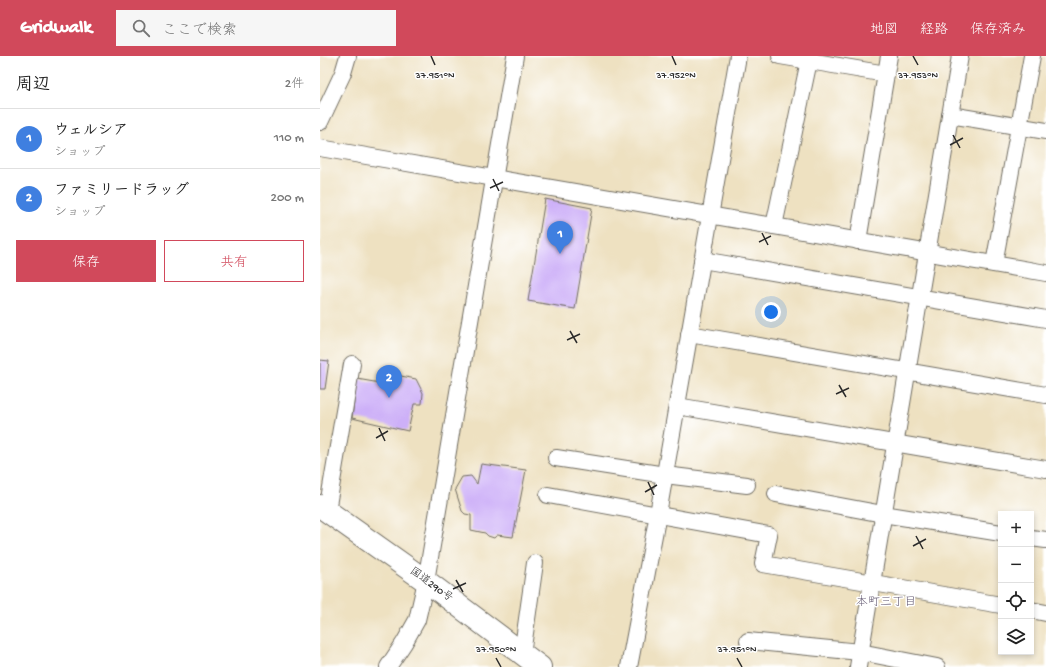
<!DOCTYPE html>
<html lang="ja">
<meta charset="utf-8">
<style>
body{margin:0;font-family:"Gochi Hand","Klee One",sans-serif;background:#f6f6f6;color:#222}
.controls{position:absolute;right:12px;bottom:12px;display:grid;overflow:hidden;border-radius:0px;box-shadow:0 2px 6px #0003}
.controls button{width:36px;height:36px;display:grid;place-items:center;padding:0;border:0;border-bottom:1px solid #e0e0e0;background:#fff;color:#222;font:20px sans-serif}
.you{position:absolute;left:451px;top:256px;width:14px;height:14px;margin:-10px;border:3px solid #fff;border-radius:50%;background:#1a73e8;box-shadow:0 0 0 6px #1a73e833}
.badge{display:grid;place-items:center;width:26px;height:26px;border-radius:50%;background:#d1495b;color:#fff;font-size:13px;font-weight:700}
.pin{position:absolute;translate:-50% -33px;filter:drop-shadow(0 1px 2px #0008)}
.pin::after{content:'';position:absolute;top:21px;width:14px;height:12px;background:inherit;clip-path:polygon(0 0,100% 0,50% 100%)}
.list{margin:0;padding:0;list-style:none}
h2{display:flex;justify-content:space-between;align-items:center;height:52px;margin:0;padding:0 16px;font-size:17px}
h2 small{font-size:13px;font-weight:400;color:#767676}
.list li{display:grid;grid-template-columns:26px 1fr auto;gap:12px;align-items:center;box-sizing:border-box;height:60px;padding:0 16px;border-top:1px solid #e0e0e0}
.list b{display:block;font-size:15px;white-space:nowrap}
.list p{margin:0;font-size:13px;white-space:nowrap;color:#767676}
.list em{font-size:13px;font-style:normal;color:#767676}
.actions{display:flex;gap:8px;padding:12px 16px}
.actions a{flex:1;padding:9px 0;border:1px solid #d1495b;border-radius:0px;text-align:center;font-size:14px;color:#d1495b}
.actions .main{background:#d1495b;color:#fff}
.icon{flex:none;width:22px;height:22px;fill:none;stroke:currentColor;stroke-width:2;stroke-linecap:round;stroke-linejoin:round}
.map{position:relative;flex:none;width:726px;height:611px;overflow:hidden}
header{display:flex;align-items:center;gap:24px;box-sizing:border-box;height:56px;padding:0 20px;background:#d1495b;color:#fff}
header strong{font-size:19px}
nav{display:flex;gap:22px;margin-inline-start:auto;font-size:14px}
.search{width:280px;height:36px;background:#f6f6f6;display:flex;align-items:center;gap:10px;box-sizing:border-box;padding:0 14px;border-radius:0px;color:#767676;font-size:15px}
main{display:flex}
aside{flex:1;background:#fff}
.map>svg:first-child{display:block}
.building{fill:#cdb0f8}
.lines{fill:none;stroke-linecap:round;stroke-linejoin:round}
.minor-casing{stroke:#6f6b60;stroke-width:18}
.highway-casing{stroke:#6f6b60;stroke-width:24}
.minor{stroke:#fff;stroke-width:16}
.highway{stroke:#fff;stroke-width:22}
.ticks{fill:none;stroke:#2b2b2b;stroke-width:1.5}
.labels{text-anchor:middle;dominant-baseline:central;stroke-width:3;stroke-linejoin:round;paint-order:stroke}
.street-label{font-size:11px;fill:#2b2b2b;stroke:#fff}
.neighbourhood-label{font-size:12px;fill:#645a73;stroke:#fff}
.ticks-label{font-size:10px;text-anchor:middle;fill:#2b2b2b;stroke:#fff;stroke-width:3;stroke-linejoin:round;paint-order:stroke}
</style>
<header>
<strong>Gridwalk</strong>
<div class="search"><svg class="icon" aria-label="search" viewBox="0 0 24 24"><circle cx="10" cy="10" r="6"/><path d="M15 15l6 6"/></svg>ここで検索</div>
<nav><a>地図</a><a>経路</a><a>保存済み</a></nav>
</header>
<main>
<aside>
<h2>周辺<small>2件</small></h2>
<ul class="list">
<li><span class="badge" style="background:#3f7fe0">1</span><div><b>ウェルシア</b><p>ショップ</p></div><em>110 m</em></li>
<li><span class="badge" style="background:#3f7fe0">2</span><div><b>ファミリードラッグ</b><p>ショップ</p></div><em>200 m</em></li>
</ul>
<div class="actions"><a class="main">保存</a><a>共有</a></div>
</aside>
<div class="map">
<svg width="726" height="611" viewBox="0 0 726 611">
<rect width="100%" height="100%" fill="#fff"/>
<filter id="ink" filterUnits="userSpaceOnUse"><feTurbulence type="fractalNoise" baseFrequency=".025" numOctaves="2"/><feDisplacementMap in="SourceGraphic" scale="8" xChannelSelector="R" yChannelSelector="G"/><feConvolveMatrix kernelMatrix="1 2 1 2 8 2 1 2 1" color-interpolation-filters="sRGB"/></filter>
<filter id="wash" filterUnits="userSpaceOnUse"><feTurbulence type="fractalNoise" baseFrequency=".012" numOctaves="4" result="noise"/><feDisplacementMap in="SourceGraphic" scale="16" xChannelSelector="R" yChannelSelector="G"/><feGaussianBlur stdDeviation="0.9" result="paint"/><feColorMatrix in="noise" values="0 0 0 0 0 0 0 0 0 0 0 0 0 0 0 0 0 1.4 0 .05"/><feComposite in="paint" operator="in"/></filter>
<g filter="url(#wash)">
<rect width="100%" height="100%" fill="#eee1c1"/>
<g id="blocks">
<!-- building -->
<g class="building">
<polygon points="225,143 272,152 255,253 208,245"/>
<polygon points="0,304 9,305 5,333 0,333"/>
<polygon points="76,319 96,323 103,337 102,348 94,348 88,375 32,362 37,323 77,330"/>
<polygon points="161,408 206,414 193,481 177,479 174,482 168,480 165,477 151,474 151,459 145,458 142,455 135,433 142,421 151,420 157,428"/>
</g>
</g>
</g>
<g filter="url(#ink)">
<use href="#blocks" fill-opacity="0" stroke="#6f6b60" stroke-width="1"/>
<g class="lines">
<defs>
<g id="minor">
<polyline points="460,0 566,18"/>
<polyline points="630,59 726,75"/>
<polyline points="0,66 23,17 28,0"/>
<polyline points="0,92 726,217"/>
<polyline points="454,170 490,0"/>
<polyline points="538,185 569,0"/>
<polyline points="382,204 726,263"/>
<polyline points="674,208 712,0"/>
<polyline points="369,278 726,339"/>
<polyline points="357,350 726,413"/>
<polyline points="236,402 345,419 427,429"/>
<polyline points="456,438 563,458 681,477"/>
<polyline points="228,439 449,479 443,508 681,549"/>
<polyline points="7,455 32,308"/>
<polyline points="711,482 726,484"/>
<polyline points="711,554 726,557"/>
<polyline points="428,585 540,596 617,611"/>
<polyline points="202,598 215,507"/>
<polyline points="68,611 84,587 97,564 106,525 195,0"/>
<polyline points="309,611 338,458 418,0"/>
<polyline points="538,611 640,0"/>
</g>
<polyline id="highway" points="0,450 106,525 220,611"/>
</defs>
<!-- minor casing -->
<use href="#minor" class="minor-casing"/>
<!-- highway casing -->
<use href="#highway" class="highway-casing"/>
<!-- minor -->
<use href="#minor" class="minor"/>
<!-- highway -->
<use href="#highway" class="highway"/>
</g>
</g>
<!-- ticks -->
<path class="ticks" d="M 111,0 L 115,9M 352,0 L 356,9M 593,0 L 598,9M 633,79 L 640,92M 630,89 L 643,82M 173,123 L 179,135M 170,132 L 183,126M 442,177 L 448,189M 439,186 L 451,180M 250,275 L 257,287M 247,284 L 260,278M 519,329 L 526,341M 516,338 L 529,332M 59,372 L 65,385M 56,382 L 68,375M 328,426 L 334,439M 325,436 L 337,429M 596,480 L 603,493M 593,490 L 606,483M 136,524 L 143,536M 133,533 L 146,527M 176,602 L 181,611M 417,602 L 422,611"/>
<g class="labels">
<!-- street labels -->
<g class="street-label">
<text transform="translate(111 529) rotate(36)">国道290号</text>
</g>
<!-- neighbourhood labels -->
<g class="neighbourhood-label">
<text x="566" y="547">本町三丁目</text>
</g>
</g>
<g class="ticks-label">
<text x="115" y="22">37.951°N</text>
<text x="356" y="22">37.952°N</text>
<text x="598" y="22">37.953°N</text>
<text x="176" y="596">37.950°N</text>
<text x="417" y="596">37.951°N</text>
</g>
</svg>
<div class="controls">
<button>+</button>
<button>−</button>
<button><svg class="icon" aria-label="locate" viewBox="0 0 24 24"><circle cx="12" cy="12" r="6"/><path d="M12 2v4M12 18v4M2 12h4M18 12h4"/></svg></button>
<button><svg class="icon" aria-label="layers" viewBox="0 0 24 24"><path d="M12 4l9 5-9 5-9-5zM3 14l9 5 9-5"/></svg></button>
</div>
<div class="you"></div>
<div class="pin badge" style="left:240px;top:198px;background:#3f7fe0">1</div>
<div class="pin badge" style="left:69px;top:342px;background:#3f7fe0">2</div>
</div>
</main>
